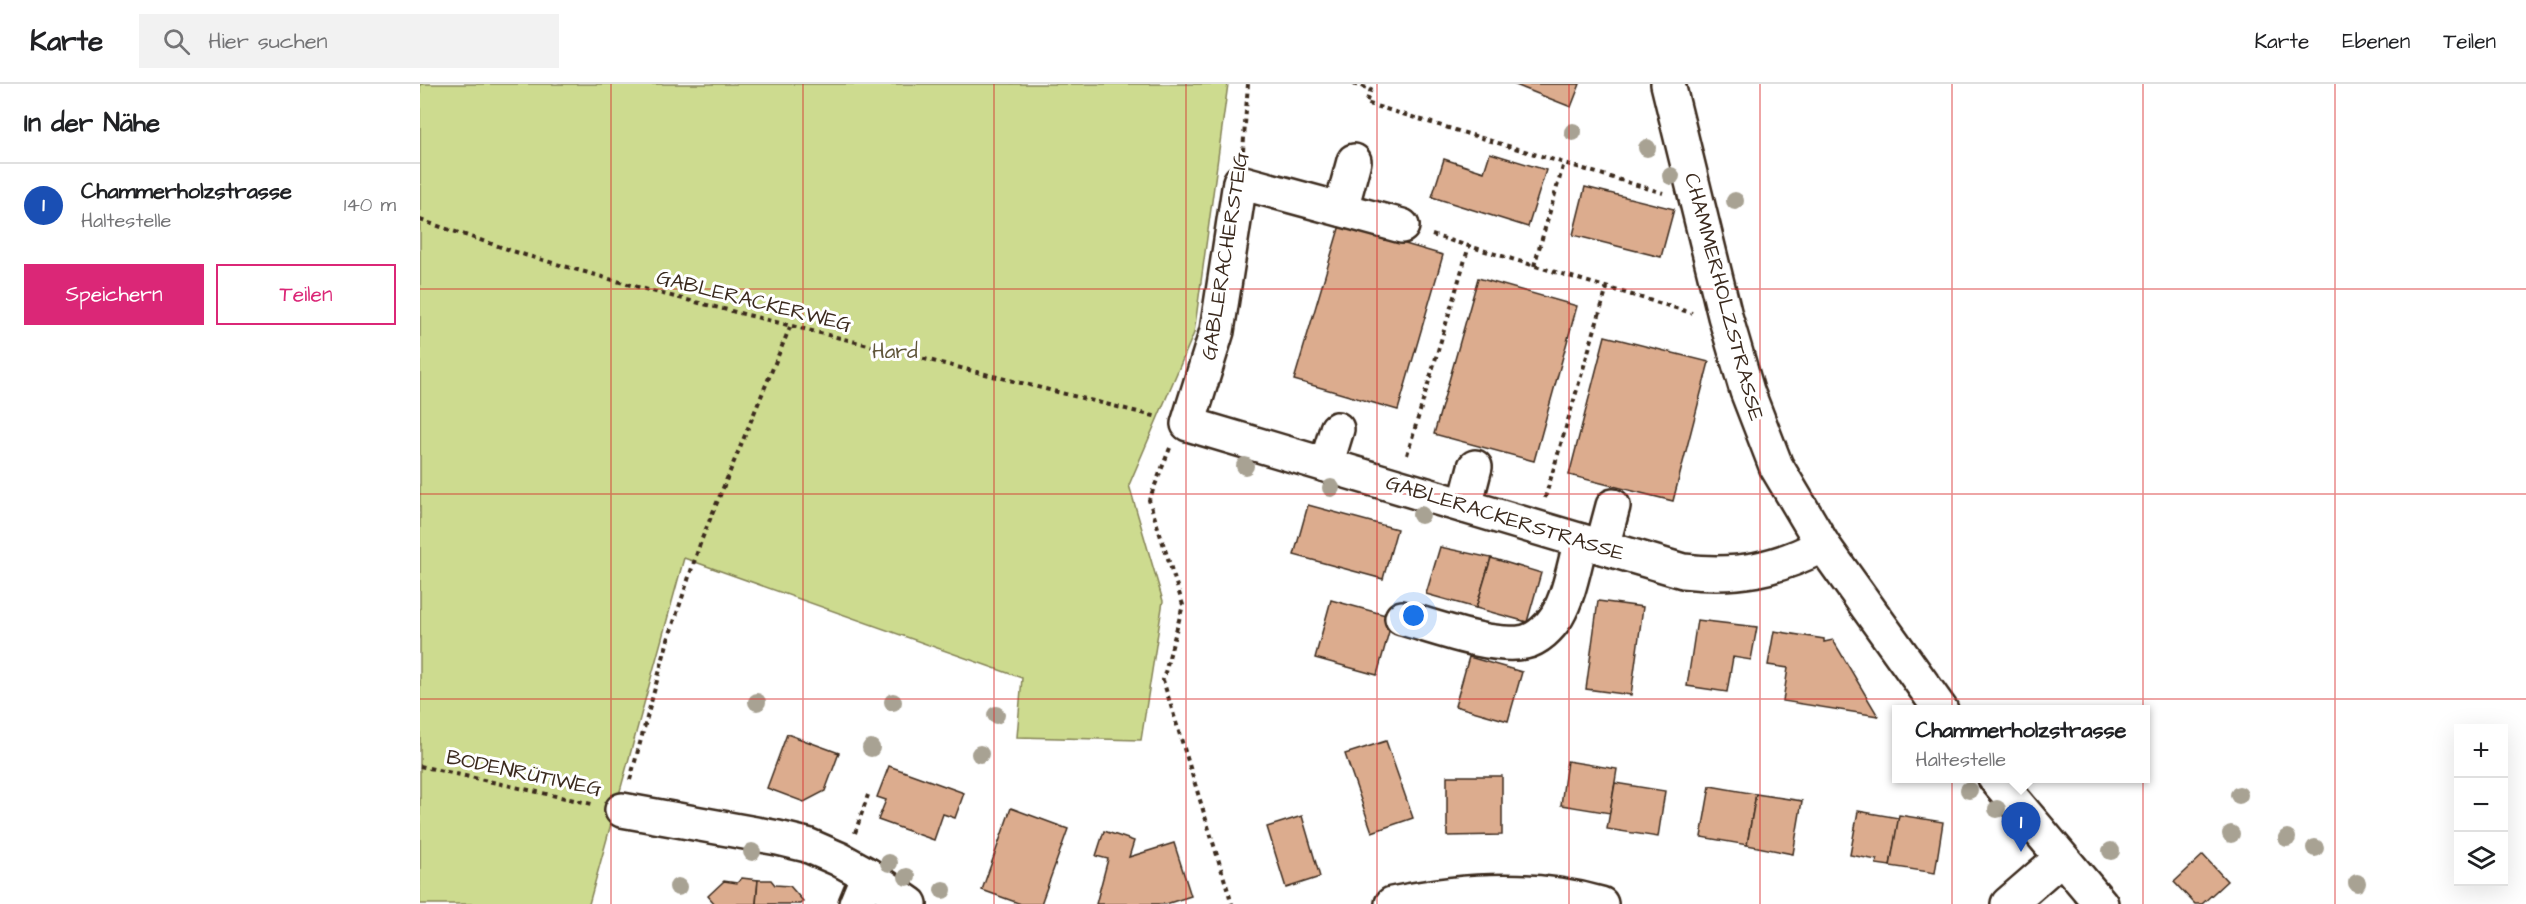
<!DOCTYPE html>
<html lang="de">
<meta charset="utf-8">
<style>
body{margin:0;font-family:"Architects Daughter",sans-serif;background:#f2f2f2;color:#202124}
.controls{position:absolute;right:18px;bottom:18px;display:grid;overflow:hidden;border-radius:0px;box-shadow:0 6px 24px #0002}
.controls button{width:54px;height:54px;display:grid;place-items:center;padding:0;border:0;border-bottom:2px solid #e0e0e0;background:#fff;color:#202124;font:30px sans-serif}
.you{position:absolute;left:994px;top:532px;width:21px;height:21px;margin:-15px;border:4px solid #fff;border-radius:50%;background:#1a73e8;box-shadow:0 0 0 9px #1a73e833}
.badge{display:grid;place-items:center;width:39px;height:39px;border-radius:50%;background:#db2777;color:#fff;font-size:20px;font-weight:700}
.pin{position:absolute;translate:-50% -50px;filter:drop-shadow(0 2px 3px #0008)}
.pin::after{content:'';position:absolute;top:32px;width:21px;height:18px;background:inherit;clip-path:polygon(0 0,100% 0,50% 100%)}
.popup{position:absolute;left:1472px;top:621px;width:258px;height:78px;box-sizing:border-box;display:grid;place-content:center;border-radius:0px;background:#fff;filter:drop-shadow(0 2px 4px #0005);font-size:20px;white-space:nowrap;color:#757577}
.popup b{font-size:22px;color:#202124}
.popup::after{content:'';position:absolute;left:50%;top:100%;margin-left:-12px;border:12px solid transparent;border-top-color:#fff}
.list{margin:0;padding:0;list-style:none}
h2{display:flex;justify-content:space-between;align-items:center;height:78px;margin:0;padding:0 24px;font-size:26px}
h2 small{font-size:20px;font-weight:400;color:#757577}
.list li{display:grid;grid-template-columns:39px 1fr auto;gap:18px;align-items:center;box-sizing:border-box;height:84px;padding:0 24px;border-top:2px solid #e0e0e0}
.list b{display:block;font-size:22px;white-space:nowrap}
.list p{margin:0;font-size:20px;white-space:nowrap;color:#757577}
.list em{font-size:20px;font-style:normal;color:#757577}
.actions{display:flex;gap:12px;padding:18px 24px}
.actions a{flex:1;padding:14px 0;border:2px solid #db2777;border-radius:0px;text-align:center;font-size:21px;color:#db2777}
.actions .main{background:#db2777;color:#fff}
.icon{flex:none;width:33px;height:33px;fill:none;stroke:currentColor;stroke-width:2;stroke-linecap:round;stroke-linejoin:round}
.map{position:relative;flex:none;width:2106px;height:820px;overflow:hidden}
header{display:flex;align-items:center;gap:36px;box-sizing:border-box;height:84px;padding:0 30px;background:#fff;border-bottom:2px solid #e0e0e0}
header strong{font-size:28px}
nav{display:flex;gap:33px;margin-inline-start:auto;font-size:21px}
.search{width:420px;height:54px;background:#f2f2f2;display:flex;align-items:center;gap:15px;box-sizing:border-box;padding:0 21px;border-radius:0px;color:#757577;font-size:22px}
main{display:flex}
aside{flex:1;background:#fff}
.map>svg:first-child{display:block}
.green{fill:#cddb8f;stroke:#848256;stroke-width:1.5}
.building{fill:#dcac8e;stroke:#3b2a1e;stroke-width:1.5}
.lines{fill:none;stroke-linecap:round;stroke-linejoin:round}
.minor-casing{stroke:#3b2a1e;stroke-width:38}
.path{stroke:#3b2a1e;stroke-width:4;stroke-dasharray:4.5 4.5;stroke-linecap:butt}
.minor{stroke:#fff;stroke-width:33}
.tree{fill:#a8a293}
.grid{fill:none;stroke:#d62828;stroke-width:1.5;stroke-opacity:0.55}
.labels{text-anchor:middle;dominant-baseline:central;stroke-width:6;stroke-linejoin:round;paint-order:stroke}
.street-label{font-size:21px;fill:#3b2a1e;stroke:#fff}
.park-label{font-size:21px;fill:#60563a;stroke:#fff}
</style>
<header>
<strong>Karte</strong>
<div class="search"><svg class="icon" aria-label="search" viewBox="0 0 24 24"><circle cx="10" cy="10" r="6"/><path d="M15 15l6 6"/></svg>Hier suchen</div>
<nav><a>Karte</a><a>Ebenen</a><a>Teilen</a></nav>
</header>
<main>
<aside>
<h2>In der Nähe<small></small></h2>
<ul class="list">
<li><span class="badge" style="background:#1a4fb4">1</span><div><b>Chammerholzstrasse</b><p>Haltestelle</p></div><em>140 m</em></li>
</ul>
<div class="actions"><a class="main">Speichern</a><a>Teilen</a></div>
</aside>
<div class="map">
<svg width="2106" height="820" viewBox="0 0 2106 820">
<rect width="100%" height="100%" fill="#fff"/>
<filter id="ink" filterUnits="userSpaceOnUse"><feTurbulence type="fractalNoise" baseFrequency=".0167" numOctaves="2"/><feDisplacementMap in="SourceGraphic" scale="12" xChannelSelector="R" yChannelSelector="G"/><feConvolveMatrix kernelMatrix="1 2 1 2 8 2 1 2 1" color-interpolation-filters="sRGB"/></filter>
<g filter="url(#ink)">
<!-- green -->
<polygon class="green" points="0,0 808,0 774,249 709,401 743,517 721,656 597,653 602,594 264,474 169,820 0,820"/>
<!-- building -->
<g class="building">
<polygon points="1093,0 1160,0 1151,23"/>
<polygon points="1070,69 1126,86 1108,143 1012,113 1024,75 1064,88"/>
<polygon points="1165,103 1254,125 1241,173 1153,151"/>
<polygon points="920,141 1023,171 978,326 874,296"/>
<polygon points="1058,194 1157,222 1114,377 1014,350"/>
<polygon points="1185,252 1289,278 1253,417 1149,391"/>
<polygon points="888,421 977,445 963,495 874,471"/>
<polygon points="1020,463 1071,474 1056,524 1006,510"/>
<polygon points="1071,474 1121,489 1107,538 1056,524"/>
<polygon points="911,516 973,533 957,591 895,574"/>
<polygon points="1178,517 1223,523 1211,611 1166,605"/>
<polygon points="1277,536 1337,543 1331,576 1313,573 1307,608 1267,602"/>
<polygon points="1354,547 1404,555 1404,558 1413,556 1458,632 1363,617 1368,584 1348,581"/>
<polygon points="1049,573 1102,588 1088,637 1035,622"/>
<polygon points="367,650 419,669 405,707 384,718 347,704"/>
<polygon points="966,657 993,734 952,748 925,670"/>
<polygon points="1147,677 1197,685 1190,729 1141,721"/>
<polygon points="469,682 544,709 535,734 523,730 514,756 458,736 466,716 457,713"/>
<polygon points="1027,692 1082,692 1082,751 1027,752"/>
<polygon points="1195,699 1245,707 1238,753 1187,745"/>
<polygon points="1290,702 1336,710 1327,761 1281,753"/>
<polygon points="1336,710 1382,717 1373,770 1327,761"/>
<polygon points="591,724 648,745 621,820 601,820 562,806"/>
<polygon points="1438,727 1479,734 1470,782 1456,780 1457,776 1430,771"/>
<polygon points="1479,731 1523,738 1515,789 1470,782"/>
<polygon points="882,732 900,793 866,804 847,743"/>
<polygon points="684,747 714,757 709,773 754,759 771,812 746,820 676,820 688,775 676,772"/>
<polygon points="1783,771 1807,797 1782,820 1775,820 1754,798"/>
<polygon points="322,794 338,796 336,820 295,820 288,812 304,797 317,799"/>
<polygon points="338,796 351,796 355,801 370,802 383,817 380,820 336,820"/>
</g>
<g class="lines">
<defs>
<g id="minor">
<polyline points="1248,0 1305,232 1327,307 1356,382 1403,461 1521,626"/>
<polyline points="921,125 934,77"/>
<path d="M 982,142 L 820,98 L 797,247 L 768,340 L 1263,487 C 1317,493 1355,486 1403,461"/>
<polyline points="906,381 917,345"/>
<polyline points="1045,422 1055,383"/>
<polyline points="1182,463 1193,422"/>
<path d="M 982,534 C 1015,543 1073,565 1105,558 C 1118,555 1130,543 1137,532 C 1150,510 1154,481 1161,457"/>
<polyline points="1575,694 1681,820"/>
<polyline points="202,726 358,754 387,761 419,775 448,791 490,820"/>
<polyline points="436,820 448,791"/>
<path d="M 972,820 C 1039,806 1114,801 1181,820"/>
<polyline points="1588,820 1641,774"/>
</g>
</defs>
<!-- minor casing -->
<use href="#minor" class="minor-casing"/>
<!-- path -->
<g class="path">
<polyline points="933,0 951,5 946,19 1243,109"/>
<polyline points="823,67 828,0"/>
<polyline points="0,136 105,171 239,209 738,333"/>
<polyline points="1012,151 1272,229"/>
<polyline points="1114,182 1144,79"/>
<polyline points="750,364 729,416 763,521 743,596 812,820"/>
<polyline points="987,371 1049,162"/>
<polyline points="1125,414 1187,204"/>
<polyline points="0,682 172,720"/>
<polyline points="210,696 248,556 281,457 370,243"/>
<polyline points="435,749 448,711"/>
</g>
<!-- minor -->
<use href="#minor" class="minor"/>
</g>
<!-- trees -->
<g class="tree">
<circle cx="1153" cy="48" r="9"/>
<circle cx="1227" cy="64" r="9"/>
<circle cx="1251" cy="92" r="9"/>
<circle cx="1315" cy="117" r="9"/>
<circle cx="825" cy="382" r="9"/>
<circle cx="911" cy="404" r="9"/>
<circle cx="1001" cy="431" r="9"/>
<circle cx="337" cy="618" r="9"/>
<circle cx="473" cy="618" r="9"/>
<circle cx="576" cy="631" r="9"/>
<circle cx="451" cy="664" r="9"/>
<circle cx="560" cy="670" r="9"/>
<circle cx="1549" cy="706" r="9"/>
<circle cx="1819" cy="711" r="9"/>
<circle cx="1577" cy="725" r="9"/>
<circle cx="1811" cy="750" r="9"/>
<circle cx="1867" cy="754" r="9"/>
<circle cx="1895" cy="764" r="9"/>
<circle cx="1691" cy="767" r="9"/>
<circle cx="332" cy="768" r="9"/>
<circle cx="469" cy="779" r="9"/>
<circle cx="487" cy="793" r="9"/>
<circle cx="1937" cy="799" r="9"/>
<circle cx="258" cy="803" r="9"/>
<circle cx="523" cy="806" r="9"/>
</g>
</g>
<!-- grid -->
<path class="grid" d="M 191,0 L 191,820M 383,0 L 383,820M 574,0 L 574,820M 766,0 L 766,820M 957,0 L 957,820M 1149,0 L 1149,820M 1340,0 L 1340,820M 1532,0 L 1532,820M 1723,0 L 1723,820M 1915,0 L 1915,820M 0,205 L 2106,205M 0,410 L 2106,410M 0,615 L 2106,615"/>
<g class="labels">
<!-- street labels -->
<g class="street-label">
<text transform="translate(805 172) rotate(-81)">GABLERACHERSTEIG</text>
<text transform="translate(1304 213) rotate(75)">CHAMMERHOLZSTRASSE</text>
<text transform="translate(334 217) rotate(14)">GABLERACKERWEG</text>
<text transform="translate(1085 434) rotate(17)">GABLERACKERSTRASSE</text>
<text transform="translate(104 689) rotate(12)">BODENRÜTIWEG</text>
</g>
<!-- park labels -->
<g class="park-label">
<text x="475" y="267">Hard</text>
</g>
</g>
</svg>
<div class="controls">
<button>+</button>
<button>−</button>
<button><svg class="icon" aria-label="layers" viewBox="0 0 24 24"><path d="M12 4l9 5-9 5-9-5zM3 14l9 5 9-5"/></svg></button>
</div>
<div class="you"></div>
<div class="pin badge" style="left:1601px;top:768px;background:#1a4fb4">1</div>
<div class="popup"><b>Chammerholzstrasse</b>Haltestelle</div>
</div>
</main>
